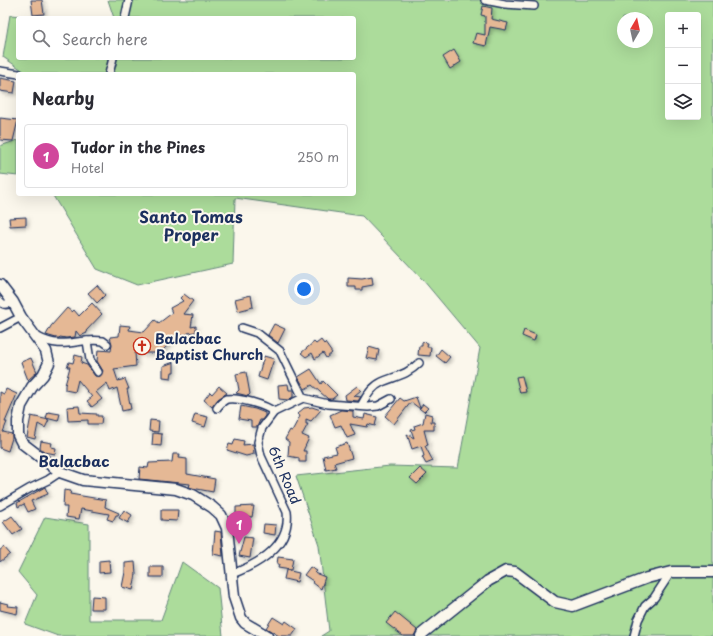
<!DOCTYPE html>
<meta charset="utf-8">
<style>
body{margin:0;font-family:"Playpen Sans",sans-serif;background:#f7f7f7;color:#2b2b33}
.controls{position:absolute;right:12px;top:12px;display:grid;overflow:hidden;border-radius:4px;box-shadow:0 4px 16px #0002}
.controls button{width:36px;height:36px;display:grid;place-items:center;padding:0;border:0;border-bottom:1px solid #e1e1e2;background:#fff;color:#2b2b33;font:20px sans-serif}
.compass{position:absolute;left:617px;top:12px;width:36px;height:36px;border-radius:50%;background:#fff;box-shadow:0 4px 16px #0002;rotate:9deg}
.you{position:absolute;left:304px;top:289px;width:14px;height:14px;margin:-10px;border:3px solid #fff;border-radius:50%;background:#1a73e8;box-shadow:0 0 0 6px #1a73e833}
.badge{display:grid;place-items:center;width:26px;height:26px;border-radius:50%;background:#c8321e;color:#fff;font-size:13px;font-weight:700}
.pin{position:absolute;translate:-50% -33px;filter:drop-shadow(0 1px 2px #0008)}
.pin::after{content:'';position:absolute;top:21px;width:14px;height:12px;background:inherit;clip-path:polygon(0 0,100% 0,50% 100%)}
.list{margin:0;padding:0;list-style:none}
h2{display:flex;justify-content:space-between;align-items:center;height:52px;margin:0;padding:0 16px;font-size:17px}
h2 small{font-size:13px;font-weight:400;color:#7c7c81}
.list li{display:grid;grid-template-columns:26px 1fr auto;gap:12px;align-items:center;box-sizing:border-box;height:64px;margin:0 8px 8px;padding:0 8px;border:1px solid #e1e1e2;border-radius:4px}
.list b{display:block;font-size:15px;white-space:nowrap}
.list p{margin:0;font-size:13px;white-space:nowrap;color:#7c7c81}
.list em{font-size:13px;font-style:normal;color:#7c7c81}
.icon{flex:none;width:22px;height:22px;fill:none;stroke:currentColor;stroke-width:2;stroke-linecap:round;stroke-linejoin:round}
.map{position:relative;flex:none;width:713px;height:636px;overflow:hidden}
.search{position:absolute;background:#fff;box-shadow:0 4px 16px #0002;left:16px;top:16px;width:340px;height:44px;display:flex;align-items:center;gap:10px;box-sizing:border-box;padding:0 14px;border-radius:4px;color:#7c7c81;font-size:15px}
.panel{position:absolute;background:#fff;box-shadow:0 4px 16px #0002;left:16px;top:72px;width:340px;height:124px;border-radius:4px}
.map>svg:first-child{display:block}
.green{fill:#acdc9b;stroke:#64867c;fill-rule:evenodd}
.building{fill:#e5b895;stroke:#1b2f5e;filter:url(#shadow)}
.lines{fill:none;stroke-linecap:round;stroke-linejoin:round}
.street-casing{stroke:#1b2f5e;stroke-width:10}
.secondary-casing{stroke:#1b2f5e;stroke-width:13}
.street{stroke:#fbf7ec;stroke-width:7}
.secondary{stroke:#fbf7ec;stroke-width:10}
.labels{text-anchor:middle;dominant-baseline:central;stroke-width:4;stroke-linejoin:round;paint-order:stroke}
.poi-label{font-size:14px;font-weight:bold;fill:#1b2f5e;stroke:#fbf7ec;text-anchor:start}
.street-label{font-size:14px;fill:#1b2f5e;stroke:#fbf7ec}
.neighbourhood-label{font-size:15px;font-weight:bold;fill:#1b2f5e;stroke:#fbf7ec}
.quarter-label{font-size:16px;font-weight:bold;fill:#1b2f5e;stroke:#fbf7ec}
</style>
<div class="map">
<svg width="713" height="636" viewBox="0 0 713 636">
<defs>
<filter id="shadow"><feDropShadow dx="2" dy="2" stdDeviation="2" flood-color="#0004"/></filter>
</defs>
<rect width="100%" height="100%" fill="#fbf7ec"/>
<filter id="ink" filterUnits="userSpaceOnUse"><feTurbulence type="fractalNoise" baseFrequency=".025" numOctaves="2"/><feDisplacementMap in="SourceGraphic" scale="8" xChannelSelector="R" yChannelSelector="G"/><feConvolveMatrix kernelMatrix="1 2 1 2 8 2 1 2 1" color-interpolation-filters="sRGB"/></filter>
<g filter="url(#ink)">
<!-- green -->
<g class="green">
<path d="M 108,0 L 713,0 L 713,636 L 321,636 L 329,631 L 319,545 L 296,476 L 390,466 L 458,468 L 480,348 L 423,280 L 362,216 L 235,198 L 233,264 L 137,285 L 97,269 L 52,194 L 354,194 L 354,74 L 28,74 L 3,57 L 10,15 L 45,18 L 18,18 L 18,58 L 354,58 L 354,18 L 114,18 ZM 668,15 L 698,15 L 698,117 L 668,117 ZM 623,18 L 647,18 L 647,42 L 623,42 Z"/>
<polygon points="18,140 18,176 0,174 0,146"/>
<polygon points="45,517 89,524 89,620 161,620 182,562 218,588 223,636 58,636 25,624 37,595 18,572"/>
</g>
<!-- building -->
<g class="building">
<polygon points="31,0 42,0 44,14 33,15"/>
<polygon points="483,6 492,8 491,19 508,23 506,30 490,27 486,46 473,43 476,33 485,35 485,16 481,15"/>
<polygon points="454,50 461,62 450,69 443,57"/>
<polygon points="0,78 16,81 14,93 0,91"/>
<polygon points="0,118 18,120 13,141 0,140"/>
<polygon points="26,217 26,225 10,226 9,218"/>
<polygon points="372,277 373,285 362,287 362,290 356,290 356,287 348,287 348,278 362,279"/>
<polygon points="97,285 105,295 97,303 88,293"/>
<polygon points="184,294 193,301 183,314 193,315 191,327 196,326 196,332 188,333 188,334 164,340 172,341 160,353 135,353 136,366 114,369 118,381 125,379 129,389 127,389 131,409 122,411 117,388 110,391 107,383 96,392 102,399 92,407 87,401 92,397 78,380 75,392 65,390 65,385 70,367 67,367 69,362 73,363 75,355 82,357 81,363 87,365 95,376 100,376 103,371 97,361 98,350 111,351 112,344 110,337 119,336 120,325 130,326 129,330 144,332 155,320 159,323 172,313 170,308 183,301 180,298"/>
<polygon points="251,295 253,307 238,311 235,299"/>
<polygon points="92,303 102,314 86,331 87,333 80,336 76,331 75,337 66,338 60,337 59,338 56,338 46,335 51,326 67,308 72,312 74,310 79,316"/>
<polygon points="274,324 285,329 278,343 268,335"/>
<polygon points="524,330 536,335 534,341 522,336"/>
<polygon points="321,340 324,344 325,343 332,353 326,358 323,353 315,359 312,353 306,357 301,353 314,342 316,344"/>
<polygon points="422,342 428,343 427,347 431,347 430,356 418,355 419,346 422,346"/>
<polygon points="369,347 379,350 377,360 366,358"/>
<polygon points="441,349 450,357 445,363 436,356"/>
<polygon points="264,356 274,359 267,380 258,377"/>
<polygon points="31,358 37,372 28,380 21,362"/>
<polygon points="174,362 174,372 172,372 171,378 163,377 163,366"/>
<polygon points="311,369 321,384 323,381 337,395 332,399 328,399 312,385 305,389 298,377"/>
<polygon points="246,372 250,394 248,396 236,393 239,390 236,374"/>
<polygon points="522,376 526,392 520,393 516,377"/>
<polygon points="288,384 289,390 293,390 293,397 288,400 279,399 278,385"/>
<polygon points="219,386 227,393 218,399 212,407 204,400 210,392 212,394"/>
<polygon points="357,386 361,390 354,396 361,397 358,401 346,400 345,395"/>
<polygon points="6,389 17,394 5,422 7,422 3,432 12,434 12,438 8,451 0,448 0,392 4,394"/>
<polygon points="416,397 420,408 423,404 428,408 424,412 411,402 394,424 385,416 400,398 404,401"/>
<polygon points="79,406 80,413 97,414 97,416 102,416 101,424 88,424 88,420 68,421 67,407"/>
<polygon points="241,406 255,409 265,413 265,416 262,420 260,420 257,427 251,427 251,421 239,419"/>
<polygon points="312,407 321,410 311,421 306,419 306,424 308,424 302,435 309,438 303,451 306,451 306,462 299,462 299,458 288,456 289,442 285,439 290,430 292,431 300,416 297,414 304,408"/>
<polygon points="341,410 353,411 353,417 364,419 365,414 377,417 375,426 368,424 367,427 350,424 355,435 347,438 341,425 335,427 330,415"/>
<polygon points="48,412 60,414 58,421 46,418"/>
<polygon points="425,413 432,415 431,422 434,422 434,430 424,430 428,445 425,446 433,461 426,464 422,457 424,456 421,446 412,449 407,434 414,438 411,430 415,429 414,426 423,423"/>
<polygon points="195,414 208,417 205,427 192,423"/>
<polygon points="31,416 49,420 45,428 38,424 35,439 27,437"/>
<polygon points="150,420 159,421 158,432 149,431"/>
<polygon points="153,433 162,434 161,446 152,445"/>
<polygon points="235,439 244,441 243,445 253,444 254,454 246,456 227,450 229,444 233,445"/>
<polygon points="41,441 52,443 51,447 56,448 55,454 45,452 40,448"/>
<polygon points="347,443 352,458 334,463 336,468 326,470 323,456 337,453 335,447"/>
<polygon points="173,454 180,454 179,458 187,459 187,474 215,479 213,492 192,488 189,487 190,484 139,479 140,467 148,468 149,463 172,462"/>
<polygon points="420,468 427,474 417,484 410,478"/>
<polygon points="45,487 48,494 31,501 35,509 28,512 24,504 18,507 17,503"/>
<polygon points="64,490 71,491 70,494 106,500 105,507 119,513 118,515 116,515 113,521 107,519 109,514 81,509 79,519 66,517 67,507 63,507"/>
<polygon points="254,506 252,517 236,516 236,507"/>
<polygon points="124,510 132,515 128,523 119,518"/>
<polygon points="161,510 178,510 177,521 161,520"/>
<polygon points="12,516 22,529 13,535 3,522"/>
<polygon points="264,524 276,525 275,535 263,533"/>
<polygon points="215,531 221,532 223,556 213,554"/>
<polygon points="244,537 253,538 250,558 239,556"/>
<polygon points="4,547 10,554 0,562 0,550"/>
<polygon points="278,557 293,559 291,570 278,568 279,564 277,564"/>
<polygon points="109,560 110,572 99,573 99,561"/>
<polygon points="135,562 136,574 133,590 122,587 125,572 125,563"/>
<rect x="150" y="567" width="13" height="10"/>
<polygon points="310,567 317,571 315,573 325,577 321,589 312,582 313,581 304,575"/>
<polygon points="286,570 299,573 297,582 284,579"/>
<polygon points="92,596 105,597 105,609 91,609"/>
<polygon points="0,602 8,604 7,606 18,607 17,614 0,610"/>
<polygon points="395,612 417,630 414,636 403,636 386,623"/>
<polygon points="273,617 284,624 286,621 297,629 292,636 279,636 266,628"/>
</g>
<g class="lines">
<defs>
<g id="street">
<polyline points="485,0 505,4 534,6"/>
<polyline points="125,18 129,0"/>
<polyline points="0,71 19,74"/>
<polyline points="109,74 113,58"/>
<path d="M 0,301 C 4,306 8,305 13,302"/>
<polyline points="0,328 21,317"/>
<polyline points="242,328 257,333 280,351 303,398"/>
<path d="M 38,337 C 63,351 79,337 103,341 L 107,344"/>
<polyline points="87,341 90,360 98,372"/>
<path d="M 361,406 C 365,398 373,386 382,382 C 396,376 407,375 419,363"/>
<path d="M 217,408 C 220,404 222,401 227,399 C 238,397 266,405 274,412"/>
<polyline points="0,506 29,489 48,480 60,472"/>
<path d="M 232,574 C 259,564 291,545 287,512 L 261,456 L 258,442 L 262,428 L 274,412 L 303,398 L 328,404 L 368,407 L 378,406 L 391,399"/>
<polyline points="634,636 638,620 645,606 654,598 671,572"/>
</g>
<g id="secondary">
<polyline points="0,285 13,302 21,317 46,351 49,363 43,375 32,387 21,406 18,421 18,435 22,443 60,472 83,480 176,489 193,495 212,507 221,515 227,528 234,597 241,618 245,623 267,636"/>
<polyline points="421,636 423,633 488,581 506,571 515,572 555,602 573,606 647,578 671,572 713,572"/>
</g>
</defs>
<!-- street casing -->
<use href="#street" class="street-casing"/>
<!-- secondary casing -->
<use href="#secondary" class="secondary-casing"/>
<!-- street -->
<use href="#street" class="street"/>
<!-- secondary -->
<use href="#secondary" class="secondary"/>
</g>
</g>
<!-- icons -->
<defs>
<symbol id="church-ring" viewBox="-11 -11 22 22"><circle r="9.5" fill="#fbf7ec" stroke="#c8321e" stroke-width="1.5"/><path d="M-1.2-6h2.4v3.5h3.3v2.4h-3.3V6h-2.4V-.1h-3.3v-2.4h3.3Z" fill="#c8321e"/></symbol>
</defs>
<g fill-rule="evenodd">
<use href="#church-ring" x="132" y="336" width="20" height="20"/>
</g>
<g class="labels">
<!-- poi labels -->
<g class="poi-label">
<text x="155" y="338">Balacbac<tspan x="155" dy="16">Baptist Church</tspan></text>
</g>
<!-- street labels -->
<g class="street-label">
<text transform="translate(285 475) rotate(67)">6th Road</text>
</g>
<!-- neighbourhood labels -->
<g class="neighbourhood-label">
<text x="74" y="460">Balacbac</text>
</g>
<!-- quarter labels -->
<g class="quarter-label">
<text x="191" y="216">Santo Tomas<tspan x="191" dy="18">Proper</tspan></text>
</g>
</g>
</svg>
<div class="controls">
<button>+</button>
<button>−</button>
<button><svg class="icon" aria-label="layers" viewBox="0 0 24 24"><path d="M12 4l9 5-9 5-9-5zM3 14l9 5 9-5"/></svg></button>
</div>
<svg class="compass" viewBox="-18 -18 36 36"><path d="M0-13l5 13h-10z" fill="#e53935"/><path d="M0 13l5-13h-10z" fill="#7c7c81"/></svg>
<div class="you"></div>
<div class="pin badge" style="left:239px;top:544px;background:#d1479c">1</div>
<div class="search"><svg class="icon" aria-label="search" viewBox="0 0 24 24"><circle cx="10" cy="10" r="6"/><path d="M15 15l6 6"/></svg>Search here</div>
<section class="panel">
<h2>Nearby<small></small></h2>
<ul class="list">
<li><span class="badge" style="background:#d1479c">1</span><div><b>Tudor in the Pines</b><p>Hotel</p></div><em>250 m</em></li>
</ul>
</section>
</div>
